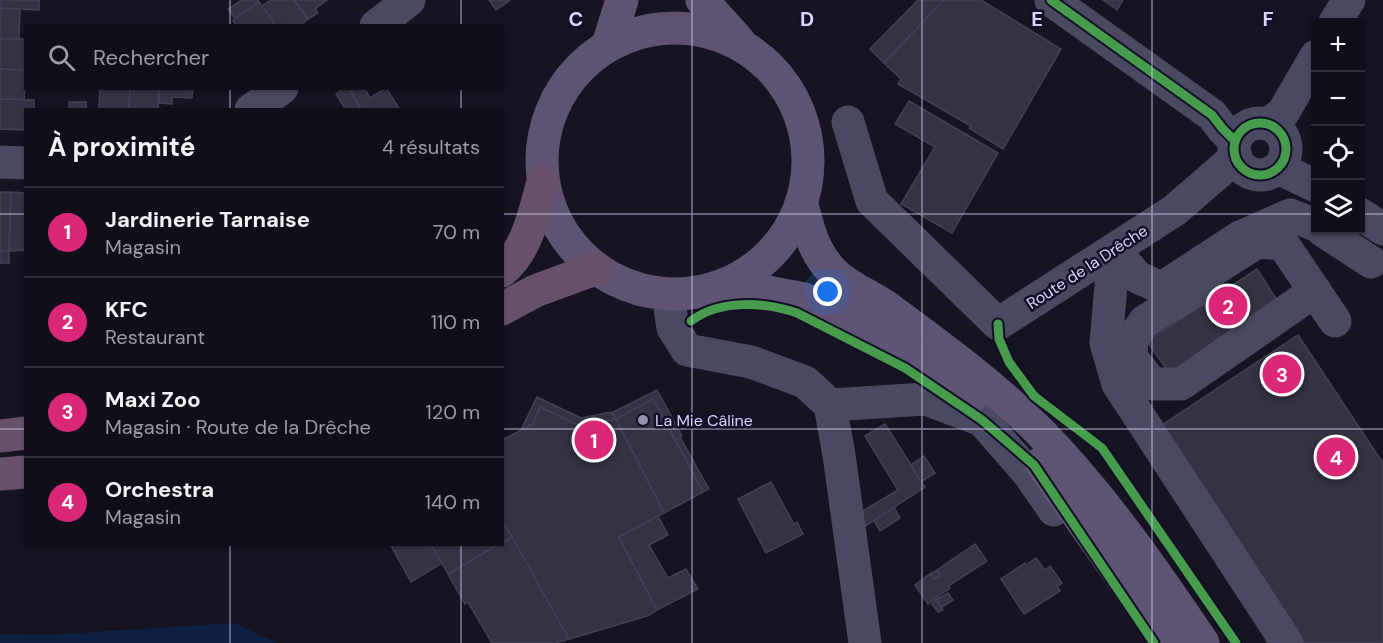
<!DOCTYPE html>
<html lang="fr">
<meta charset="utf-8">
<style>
body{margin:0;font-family:"DM Sans",sans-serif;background:#1e1d26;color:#f1f3f6}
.controls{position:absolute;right:18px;top:18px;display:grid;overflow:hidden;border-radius:0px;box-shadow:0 2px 4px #0004}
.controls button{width:54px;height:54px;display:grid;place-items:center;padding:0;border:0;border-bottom:2px solid #302f38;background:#100f19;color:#f1f3f6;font:30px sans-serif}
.you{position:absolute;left:828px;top:292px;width:21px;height:21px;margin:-15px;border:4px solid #fff;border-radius:50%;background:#1a73e8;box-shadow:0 0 0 9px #1a73e833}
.badge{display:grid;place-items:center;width:39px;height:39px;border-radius:50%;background:#db2777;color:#fff;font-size:20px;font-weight:700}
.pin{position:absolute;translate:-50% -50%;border:3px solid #fff;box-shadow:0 2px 6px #0006}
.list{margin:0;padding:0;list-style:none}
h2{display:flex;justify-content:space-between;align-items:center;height:78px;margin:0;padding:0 24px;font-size:26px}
h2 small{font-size:20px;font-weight:400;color:#9c9ca2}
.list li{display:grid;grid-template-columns:39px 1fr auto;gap:18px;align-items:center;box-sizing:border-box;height:90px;padding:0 24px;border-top:2px solid #302f38}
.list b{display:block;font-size:22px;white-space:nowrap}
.list p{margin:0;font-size:20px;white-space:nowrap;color:#9c9ca2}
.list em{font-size:20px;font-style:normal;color:#9c9ca2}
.icon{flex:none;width:33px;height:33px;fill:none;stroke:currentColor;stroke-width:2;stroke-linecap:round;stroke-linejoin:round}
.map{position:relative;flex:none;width:1383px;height:643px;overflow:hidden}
.search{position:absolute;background:#100f19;box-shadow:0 2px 4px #0004;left:24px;top:24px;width:480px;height:66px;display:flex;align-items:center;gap:15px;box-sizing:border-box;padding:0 21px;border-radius:0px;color:#9c9ca2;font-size:22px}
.panel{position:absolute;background:#100f19;box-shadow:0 2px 4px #0004;left:24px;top:108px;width:480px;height:438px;border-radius:0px}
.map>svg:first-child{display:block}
.water{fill:#0d2144}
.building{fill:#343243;stroke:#433f54;stroke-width:1.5}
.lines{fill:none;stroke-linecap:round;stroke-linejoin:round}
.minor{stroke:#4a4962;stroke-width:33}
.major{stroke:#5e5373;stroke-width:33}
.highway{stroke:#67516a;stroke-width:33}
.cycleway-casing{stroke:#130f26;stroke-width:13}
.cycleway{stroke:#469c4c;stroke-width:9}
.grid{fill:none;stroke:#d9d4ff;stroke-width:1.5;stroke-opacity:0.55}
.poi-dot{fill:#9591b1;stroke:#130f26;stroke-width:2}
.labels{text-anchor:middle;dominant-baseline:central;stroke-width:5;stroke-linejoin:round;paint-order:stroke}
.street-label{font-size:16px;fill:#d9d4ff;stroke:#130f26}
.poi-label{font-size:16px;fill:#d9d4ff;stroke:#130f26;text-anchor:start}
.grid-label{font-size:20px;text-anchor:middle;font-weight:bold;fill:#d9d4ff;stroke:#130f26;stroke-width:5;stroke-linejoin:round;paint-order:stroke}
</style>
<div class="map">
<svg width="1383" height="643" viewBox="0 0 1383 643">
<rect width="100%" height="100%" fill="#161421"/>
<!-- water -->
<polygon class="water" points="234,623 277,643 0,643 0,634 47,635"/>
<!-- building -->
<g class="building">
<polygon points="0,0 39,0 39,10 0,8"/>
<polygon points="242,0 258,0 259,2 235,19 228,9"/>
<polygon points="271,0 294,0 308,19 299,26 294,22 289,26 276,26 262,6"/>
<polygon points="294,0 327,0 315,9 318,13 308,19"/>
<polygon points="489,0 510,0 496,10"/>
<polygon points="918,0 944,0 884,63 870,49"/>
<polygon points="944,0 981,0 1061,49 1003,149 969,128 971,126 898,84 901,79 884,63"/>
<polygon points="1103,0 1123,0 1117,10"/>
<polygon points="259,2 276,26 236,26 233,20"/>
<polygon points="0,8 20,9 19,39 0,39"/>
<polygon points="0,39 26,39 25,70 0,69"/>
<polygon points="0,69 26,70 24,100 0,99"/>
<polygon points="100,88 130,88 129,110 99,110"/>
<polygon points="130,88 159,88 158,110 129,110"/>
<polygon points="159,88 193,88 192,98 172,97 172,104 159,103"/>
<polygon points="344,88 348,88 362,110 346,110 336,94"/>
<polygon points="348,88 364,88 370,98 386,88 400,110 362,110"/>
<polygon points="0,99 34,100 34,110 26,110 23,130 0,129"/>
<polygon points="909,101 998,153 952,233 901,204 935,147 895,124"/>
<rect x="69" y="102" width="17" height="8"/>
<polygon points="0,192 11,192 9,251 0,251"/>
<polygon points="11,192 25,193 26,250 9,251"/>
<rect x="0" y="251" width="9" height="12"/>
<polygon points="1257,269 1279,303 1171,376 1140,331 1156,321 1163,331"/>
<polygon points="1298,335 1383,463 1383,643 1302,643 1159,427"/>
<polygon points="657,390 682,436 676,440 653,399 616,419 613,412"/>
<polygon points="537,397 581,418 611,412 616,419 580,426 540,407 533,424 521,430"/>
<polygon points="653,399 703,492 664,513 616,419"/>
<polygon points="540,407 580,426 616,419 664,513 619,537 657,610 647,616 569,639 502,521 502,440 533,424"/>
<polygon points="885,424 925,487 864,527 861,512 898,490 865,436"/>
<polygon points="680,437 709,489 703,492 676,440"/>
<polygon points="924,456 935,473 921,482 911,465"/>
<polygon points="771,482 794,524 797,522 803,534 766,553 738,499"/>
<polygon points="894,507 900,518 880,531 874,521"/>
<polygon points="658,516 668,535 649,545 668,578 686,569 698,589 657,610 619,537"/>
<polygon points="502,521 512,537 502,543"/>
<polygon points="512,537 569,639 555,643 492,643 468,602 465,604 448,574 499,544 502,544"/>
<polygon points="390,544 431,544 442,563 411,582"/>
<polygon points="431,544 499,544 448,574"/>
<polygon points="975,544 987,561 948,586 950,588 928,604 915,585 930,574 934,579 940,576 937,570"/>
<polygon points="1036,558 1045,570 1050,566 1062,583 1057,586 1060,591 1024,614 1001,579 1025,563 1026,565"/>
<polygon points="937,570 940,576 934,579 930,574"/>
<polygon points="948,593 953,600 942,607 936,600"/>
<polygon points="936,600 943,610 938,612 932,604"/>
</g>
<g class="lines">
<!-- minor -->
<g class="minor">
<polyline points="1051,0 1212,115 1222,128 1235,141"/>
<polyline points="1335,22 1349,0"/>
<polyline points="376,26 409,0"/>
<polyline points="251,110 282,88"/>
<polyline points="848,122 872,201 998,324 1175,210 1236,157"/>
<circle cx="1260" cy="149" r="26"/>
<polyline points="1268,124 1283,113 1316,56"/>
<polyline points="0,162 26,163"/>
<polyline points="1278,168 1316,186"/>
<polyline points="1360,214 1383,229"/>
<polyline points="1322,230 1371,262"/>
<polyline points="1240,237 1257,242 1283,244 1335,321"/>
<polyline points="1257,242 1213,270 1202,287 1145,321 1132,339 1131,357 1152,384 1181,384 1315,291"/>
<polyline points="1114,250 1106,343 1118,384 1287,643"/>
<polyline points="1114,250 1137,277 1162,288 1240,237 1290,215 1316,225"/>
<polyline points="668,295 673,328 687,350 751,362 805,382 830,405 839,455 865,643"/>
<polyline points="830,405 926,399 982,420 1029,474 1054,510"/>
</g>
<!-- major -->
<g class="major">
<polyline points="702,0 739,41"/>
<circle cx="675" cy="161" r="133"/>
<polyline points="608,45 622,0"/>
<path d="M 802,205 C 809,231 813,250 831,270 C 846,287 870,295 888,308 C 941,347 993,385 1039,431 C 1102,495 1153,569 1203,643"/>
<polyline points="728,284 804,299 887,341 944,377 971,397"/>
<polyline points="1041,463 1168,643"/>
</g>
<!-- highway -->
<g class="highway">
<path d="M 502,271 C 528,249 534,213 543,182"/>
<polyline points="502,309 535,291 595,269"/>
<polyline points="0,436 26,433"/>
<polyline points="0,474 26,472"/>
</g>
<defs>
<g id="cycleway">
<polyline points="1051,0 1212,115 1222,128 1235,141"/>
<circle cx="1260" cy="149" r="26"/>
<path d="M 691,321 C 720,299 765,302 797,313 L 905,368 L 982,420 L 1034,465 L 1154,643"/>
<polyline points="998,324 999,339 1009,362 1034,396 1102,448 1236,643"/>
</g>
</defs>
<!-- cycleway casing -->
<use href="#cycleway" class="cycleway-casing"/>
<!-- cycleway -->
<use href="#cycleway" class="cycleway"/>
</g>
<!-- grid -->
<path class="grid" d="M 230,0 L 230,26M 461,0 L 461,26M 692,0 L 692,643M 922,0 L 922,643M 1152,0 L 1152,643M 230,88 L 230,110M 461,88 L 461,110M 0,214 L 26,214M 502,214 L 1316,214M 1360,214 L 1383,214M 0,429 L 26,429M 502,429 L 1383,429M 230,544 L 230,643M 461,544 L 461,643"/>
<!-- markers -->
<circle class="poi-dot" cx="643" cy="420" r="6"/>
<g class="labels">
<!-- street labels -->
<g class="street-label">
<text transform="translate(1087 267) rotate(-33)">Route de la Drêche</text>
</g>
<!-- poi labels -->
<g class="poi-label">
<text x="655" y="420">La Mie Câline</text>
</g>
</g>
<g class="grid-label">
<text x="576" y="26">C</text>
<text x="807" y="26">D</text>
<text x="1037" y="26">E</text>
<text x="1268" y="26">F</text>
</g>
</svg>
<div class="controls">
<button>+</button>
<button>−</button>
<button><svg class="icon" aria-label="locate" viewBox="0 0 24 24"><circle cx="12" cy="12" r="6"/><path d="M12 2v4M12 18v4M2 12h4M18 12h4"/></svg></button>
<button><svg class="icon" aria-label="layers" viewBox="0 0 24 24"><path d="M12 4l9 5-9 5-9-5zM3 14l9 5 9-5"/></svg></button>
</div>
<div class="you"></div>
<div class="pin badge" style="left:594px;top:440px">1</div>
<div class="pin badge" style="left:1228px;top:306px">2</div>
<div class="pin badge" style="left:1282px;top:374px">3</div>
<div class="pin badge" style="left:1336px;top:457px">4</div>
<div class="search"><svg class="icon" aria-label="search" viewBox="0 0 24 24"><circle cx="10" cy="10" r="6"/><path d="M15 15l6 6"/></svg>Rechercher</div>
<section class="panel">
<h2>À proximité<small>4 résultats</small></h2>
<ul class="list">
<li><span class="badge">1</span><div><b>Jardinerie Tarnaise</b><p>Magasin</p></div><em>70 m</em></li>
<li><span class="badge">2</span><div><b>KFC</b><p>Restaurant</p></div><em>110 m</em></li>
<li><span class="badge">3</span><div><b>Maxi Zoo</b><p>Magasin · Route de la Drêche</p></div><em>120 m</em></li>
<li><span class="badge">4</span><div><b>Orchestra</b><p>Magasin</p></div><em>140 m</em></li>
</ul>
</section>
</div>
